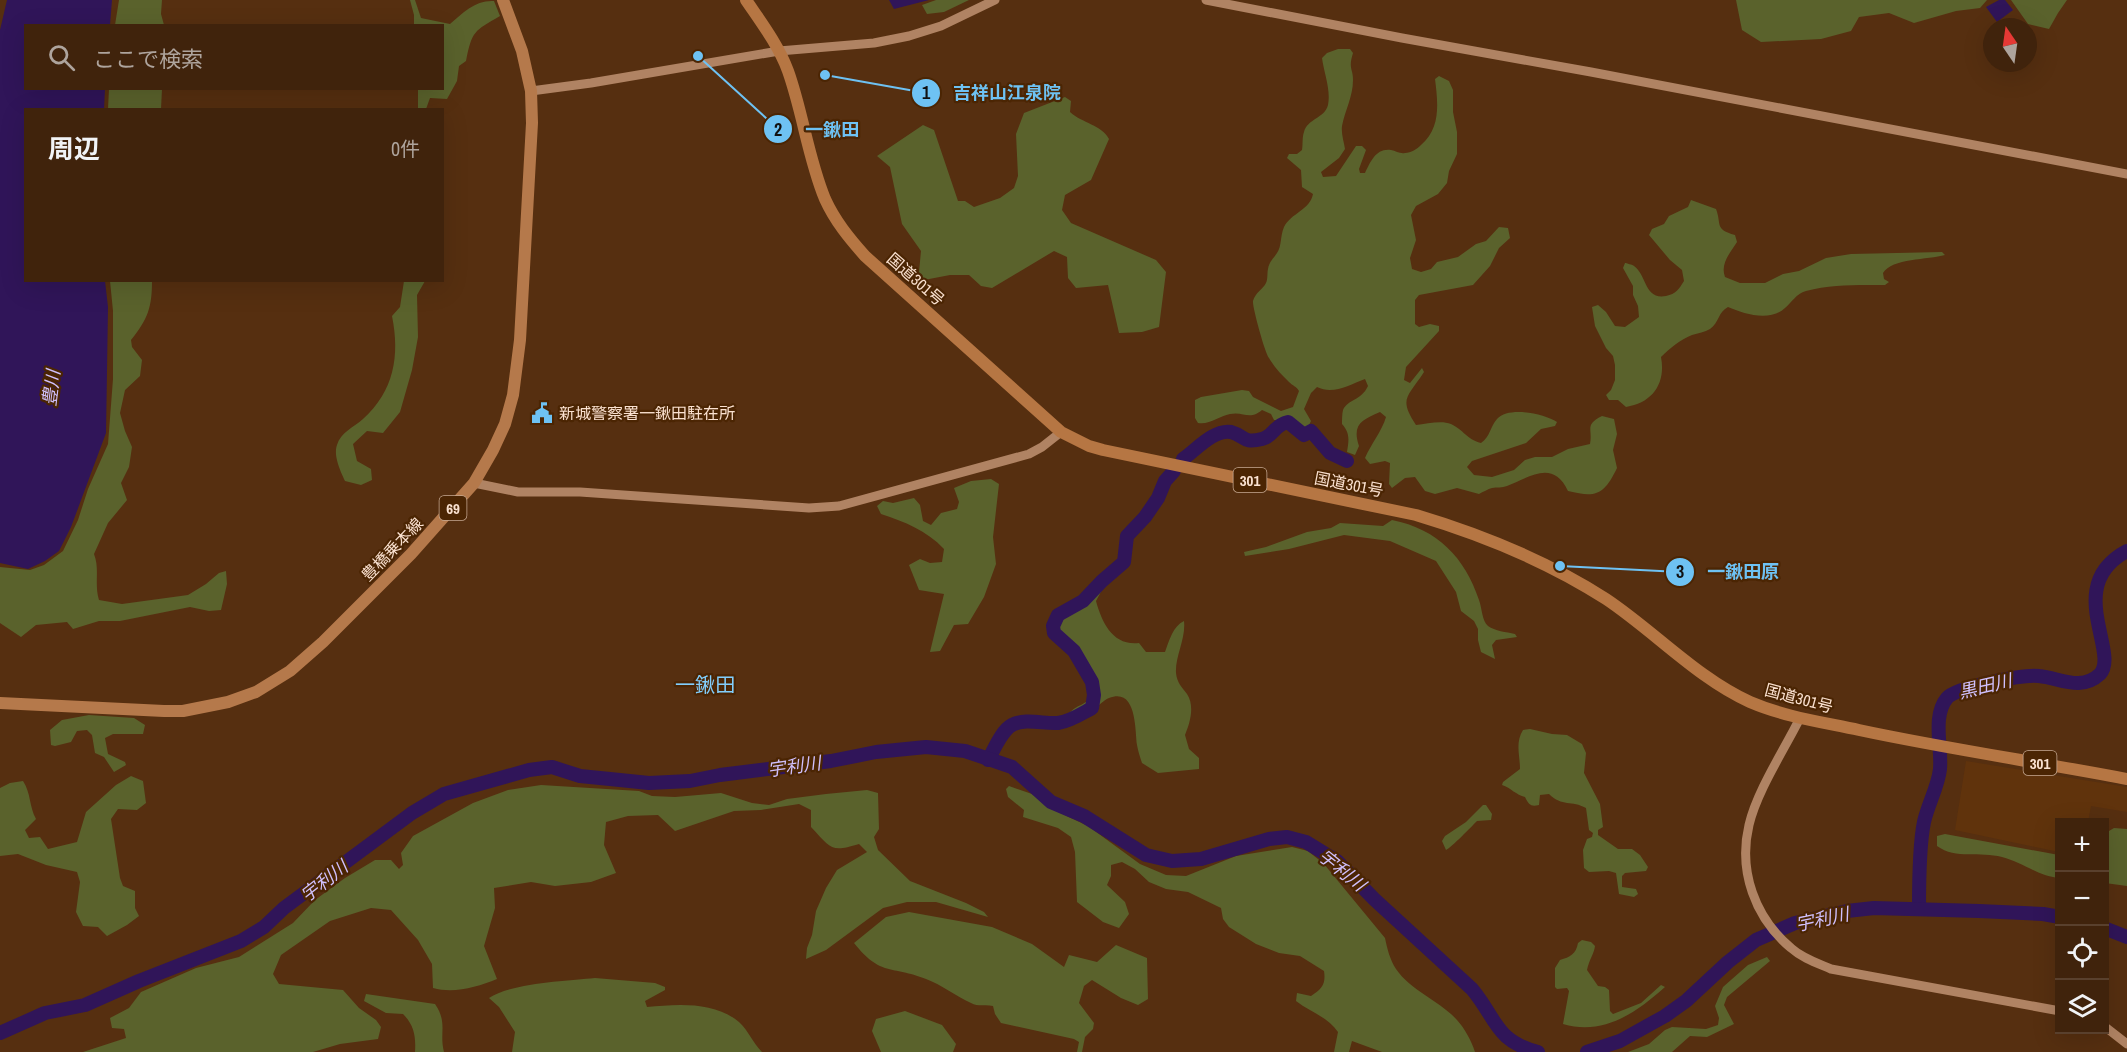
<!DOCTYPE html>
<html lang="ja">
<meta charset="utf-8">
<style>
body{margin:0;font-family:"Archivo Narrow","Noto Sans JP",sans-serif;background:#4b2f1a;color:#f1f3f6}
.controls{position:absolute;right:18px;bottom:18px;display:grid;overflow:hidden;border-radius:0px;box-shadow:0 6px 24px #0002}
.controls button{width:54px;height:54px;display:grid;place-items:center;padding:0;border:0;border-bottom:2px solid #59402d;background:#40230c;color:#f1f3f6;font:30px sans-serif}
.compass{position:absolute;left:1983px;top:18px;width:54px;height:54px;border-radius:50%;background:#40230c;box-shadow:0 6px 24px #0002;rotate:347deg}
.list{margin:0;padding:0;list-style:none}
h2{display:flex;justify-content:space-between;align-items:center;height:78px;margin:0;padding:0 24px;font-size:26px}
h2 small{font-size:20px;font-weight:400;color:#aea49d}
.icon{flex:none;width:33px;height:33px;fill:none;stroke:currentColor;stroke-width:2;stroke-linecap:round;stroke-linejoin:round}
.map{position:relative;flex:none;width:2127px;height:1052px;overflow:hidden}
.search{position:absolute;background:#40230c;box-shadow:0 6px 24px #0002;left:24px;top:24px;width:420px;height:66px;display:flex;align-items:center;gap:15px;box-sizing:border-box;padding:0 21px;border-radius:0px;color:#aea49d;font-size:22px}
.panel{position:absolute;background:#40230c;box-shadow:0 6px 24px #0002;left:24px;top:108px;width:420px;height:174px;border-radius:0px}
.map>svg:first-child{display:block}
.built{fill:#60330c}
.green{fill:#5a622c}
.water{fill:#301559}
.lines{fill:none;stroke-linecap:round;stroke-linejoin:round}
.stream{stroke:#301559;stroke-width:2}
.river{stroke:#301559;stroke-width:14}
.tertiary{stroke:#b08363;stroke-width:9}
.primary{stroke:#b5794b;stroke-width:12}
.trunk{stroke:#b67643;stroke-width:12}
.labels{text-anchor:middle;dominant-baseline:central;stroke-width:4.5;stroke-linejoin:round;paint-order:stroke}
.shield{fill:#4b2503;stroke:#c6a992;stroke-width:1.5}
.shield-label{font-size:15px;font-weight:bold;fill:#fae1d0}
.street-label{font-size:16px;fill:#fae1d0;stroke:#4b2503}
.poi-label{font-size:16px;fill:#fae1d0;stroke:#4b2503;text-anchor:start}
.water-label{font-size:18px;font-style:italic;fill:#d0c0fd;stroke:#4b2503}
.quarter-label{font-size:20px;fill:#82cefc;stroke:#4b2503}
.leader{fill:none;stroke:#6ec2f3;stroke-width:2}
.callout-dot{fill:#6ec2f3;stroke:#4b2503;stroke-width:2}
.mark-label{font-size:18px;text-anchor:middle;font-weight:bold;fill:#111}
.callout-label{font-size:18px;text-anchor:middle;font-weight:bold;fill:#6ec2f3;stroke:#4b2503;stroke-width:4.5;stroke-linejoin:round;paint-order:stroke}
</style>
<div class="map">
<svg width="2127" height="1052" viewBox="0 0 2127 1052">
<rect width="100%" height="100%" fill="#562f10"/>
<!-- built -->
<polygon class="built" points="1966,761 2127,787 2127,812 2091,806 2088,822 2060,822 2059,852 1955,830"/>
<!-- green -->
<g class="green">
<polygon points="119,0 162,0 161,14 164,25 115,25"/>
<path d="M 410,0 L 415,0 L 421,18 L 450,24 C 463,13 475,0 494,1 L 500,16 C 474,31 472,31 466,61 L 459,66 L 457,81 L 447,99 L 430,98 L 426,109 L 418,109 L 418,89 L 442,88 L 442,26 L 414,25 L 414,15 Z"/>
<polygon points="936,0 969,0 944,12 927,14 922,5"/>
<polygon points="1736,0 1987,0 1980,8 1956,11 1914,23 1889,13 1859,17 1851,31 1821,39 1761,42 1742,30"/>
<polygon points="2011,0 2067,0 2058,13 2049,29 2028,24"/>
<path d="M 1338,49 L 1350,49 L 1353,53 C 1348,69 1353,68 1353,80 C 1353,97 1345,110 1342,126 C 1341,134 1344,142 1345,149 L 1339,158 L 1321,172 L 1323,177 L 1336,176 L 1356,146 L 1362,146 L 1366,150 L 1359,169 L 1360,173 L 1365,173 C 1371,161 1376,148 1391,150 C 1396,151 1400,154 1405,153 C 1411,153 1417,149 1421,145 C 1441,128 1438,103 1435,79 L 1439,76 L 1449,81 L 1453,90 L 1453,112 L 1457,132 L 1457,154 L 1449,171 L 1447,183 L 1438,194 L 1416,206 L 1411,215 L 1416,240 L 1410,258 L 1412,269 L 1421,272 L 1431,269 L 1437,262 L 1458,257 L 1476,244 L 1486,241 L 1499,227 L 1508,228 L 1510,238 L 1499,248 L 1490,266 L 1473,285 L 1419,295 L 1415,300 L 1415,324 L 1419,327 L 1430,324 L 1439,326 L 1439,331 L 1406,367 L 1404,380 L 1410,383 L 1422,368 L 1424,372 C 1408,397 1398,398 1416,425 C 1427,424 1441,420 1451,424 C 1464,430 1466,439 1481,443 C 1490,437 1490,427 1497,419 C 1509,406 1544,414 1557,422 L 1555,426 L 1541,429 L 1526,443 L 1472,461 L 1467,467 L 1474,475 L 1492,477 L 1514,470 L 1525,460 L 1535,457 L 1552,457 L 1568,449 L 1590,444 C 1593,429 1584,425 1602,416 L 1614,419 L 1617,434 L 1613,450 L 1617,468 C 1604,495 1596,498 1568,491 C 1553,459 1530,477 1507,486 C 1502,488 1497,487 1492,488 C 1488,489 1483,492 1479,494 L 1457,488 L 1435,494 L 1425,491 L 1415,477 L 1405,478 L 1392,488 L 1389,484 L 1390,463 L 1385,461 L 1370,464 L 1365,458 C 1371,444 1382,431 1386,417 L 1380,412 C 1361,420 1352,425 1359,446 L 1355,455 L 1347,452 C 1349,440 1350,433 1342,424 C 1342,420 1342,414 1343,410 C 1348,399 1361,401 1368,386 L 1365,379 C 1349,385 1333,395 1317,387 L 1311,393 L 1304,409 L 1311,421 L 1308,427 L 1300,427 L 1293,421 L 1274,420 L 1271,414 L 1262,410 C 1249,421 1244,411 1230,414 C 1219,416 1210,425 1198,423 L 1195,418 L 1195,400 L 1201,397 L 1242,390 L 1249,391 L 1253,397 L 1281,411 L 1293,407 L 1299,391 C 1296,386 1293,386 1289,382 C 1282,375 1275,368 1269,358 C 1265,353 1252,306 1253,301 C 1255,293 1263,289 1266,283 C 1268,279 1267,273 1268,269 C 1269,262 1273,259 1277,253 C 1282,246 1280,236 1284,227 C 1291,213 1310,210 1313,194 L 1302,187 L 1301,170 L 1287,158 L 1289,154 L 1297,154 L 1302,150 C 1303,145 1302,137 1304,132 C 1307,119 1325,118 1328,105 C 1331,90 1324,73 1322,58 L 1327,53 Z"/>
<polygon points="109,89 162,89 161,109 108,109"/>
<path d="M 1065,97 L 1071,101 L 1070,112 C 1082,123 1102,125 1109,139 L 1091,180 L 1065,195 L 1062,210 L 1071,223 L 1156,260 L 1166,272 L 1159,327 L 1142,332 L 1119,333 L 1108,285 L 1076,288 L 1068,278 L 1067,257 L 1054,251 L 992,288 L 981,286 L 969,275 L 950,275 L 924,280 L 919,272 L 921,251 L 902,224 L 890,167 L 877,156 L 923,125 L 934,130 L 958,201 L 965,201 L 974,207 L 1000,198 L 1014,188 L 1018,176 L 1016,134 L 1024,113 Z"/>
<path d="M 1691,200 L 1716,209 C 1722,225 1714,229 1735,235 L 1737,242 C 1730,253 1720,264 1725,277 L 1740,283 L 1765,283 L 1783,274 L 1799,271 L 1826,258 L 1851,254 L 1942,252 L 1945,255 C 1928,260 1892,258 1883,273 L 1884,279 L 1889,282 L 1885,285 C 1858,285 1832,284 1806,291 C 1796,294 1792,302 1785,308 C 1770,322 1744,314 1728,307 C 1718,312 1719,323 1710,329 C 1705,332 1698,333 1692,335 C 1680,340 1670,348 1661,357 C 1666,383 1653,403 1626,407 L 1618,400 L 1609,400 L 1606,395 L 1611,390 L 1615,380 L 1615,365 L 1613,356 L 1606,348 L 1595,326 L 1592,307 L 1598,305 L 1606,312 L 1615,326 L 1625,327 L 1639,317 L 1638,306 L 1633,295 L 1633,286 L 1623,268 L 1625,263 C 1626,263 1633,265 1634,266 C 1647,275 1644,300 1666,296 C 1676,294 1679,289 1684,281 L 1682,270 L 1670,260 L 1649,235 L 1652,229 L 1664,224 L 1669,216 L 1688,207 Z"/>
<path d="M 110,281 L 152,281 C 152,307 148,319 131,340 L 132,347 L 142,360 L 140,376 L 125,390 L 120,413 L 125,431 L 132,447 L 129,467 L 121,483 L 127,500 L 108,523 L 94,554 C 100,569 94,584 99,600 L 122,604 L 188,595 L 206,584 L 219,573 L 226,571 L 227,584 L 221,610 L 209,611 L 190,607 L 120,621 L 99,621 L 73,629 L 67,622 L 36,625 L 21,637 L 0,623 L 0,567 L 30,570 L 44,565 L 63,551 L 78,520 L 88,489 L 108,444 L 113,379 L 113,311 Z"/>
<path d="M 404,281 L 425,281 L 417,295 L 418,337 L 412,370 L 400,412 L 383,433 L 367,431 L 353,444 L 357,461 L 371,469 L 372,480 L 361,485 L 345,481 C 341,472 333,456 337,445 C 340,433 354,427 363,419 C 394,391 400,356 392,316 L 400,307 Z"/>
<path d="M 991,479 L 999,484 L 993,537 L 996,564 L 984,597 L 968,624 L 954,625 L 940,651 L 930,652 L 944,594 L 919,590 L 909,565 L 920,559 L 930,563 L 942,562 L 944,549 C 926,530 905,522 881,514 L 877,506 L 883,501 L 893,503 L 914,498 L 920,505 L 923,521 L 931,525 L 941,513 L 957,509 L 959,502 L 954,488 L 971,481 Z"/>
<path d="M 1392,520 C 1438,529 1465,558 1479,600 C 1482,608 1482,621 1488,626 C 1495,631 1506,632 1515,634 L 1517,637 L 1496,640 L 1492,645 L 1495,659 L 1481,652 L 1478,640 L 1478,629 L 1474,621 L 1461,611 L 1456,592 L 1436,561 L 1390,541 L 1344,535 L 1289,549 L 1245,556 L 1244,552 L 1266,547 L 1307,532 L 1331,528 L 1340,523 L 1383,526 Z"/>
<path d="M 1103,588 L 1096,601 C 1102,623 1113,646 1139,643 L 1146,652 L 1165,652 C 1169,641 1173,626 1184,621 C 1186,639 1175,656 1176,673 C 1177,683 1182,687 1187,694 C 1195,706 1190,723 1185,735 L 1189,749 L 1199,758 L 1199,769 L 1158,773 L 1142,763 C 1140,757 1138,751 1137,745 C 1135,730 1137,687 1109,698 C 1103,700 1090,714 1083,718 L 1066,717 C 1076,703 1084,708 1093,694 L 1086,670 L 1058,628 L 1069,611 L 1085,603 L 1096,589 Z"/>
<polygon points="89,715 134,718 145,725 143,734 113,734 105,738 108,754 125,762 126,765 114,772 104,757 95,753 92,735 87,730 77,731 71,742 55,746 51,745 50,730 62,720"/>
<path d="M 1530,729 L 1552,734 L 1567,735 L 1582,744 L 1586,753 L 1584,773 L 1600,804 L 1603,827 L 1598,830 L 1598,835 L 1618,849 L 1632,849 L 1640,855 L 1648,867 L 1646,871 L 1625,873 L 1622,876 L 1622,887 L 1636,889 L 1638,894 L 1634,897 L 1619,894 L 1616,873 L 1609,871 L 1589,872 L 1584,868 L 1583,850 L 1587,839 L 1592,837 L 1593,833 L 1589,830 L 1586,808 C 1572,800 1562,807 1549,794 L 1540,795 L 1539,805 C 1531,807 1529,805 1525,797 C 1516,795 1511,788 1502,785 L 1503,782 L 1520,769 C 1520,755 1515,743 1523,730 Z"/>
<path d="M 131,776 L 143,781 L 146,803 L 137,810 L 118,809 L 111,819 L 120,878 L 123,886 L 135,891 L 135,908 L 139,916 L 127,925 L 107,936 L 98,927 L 83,926 L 76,912 L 80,882 L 77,872 L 46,865 L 18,854 L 0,856 L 0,788 L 10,783 L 23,781 C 31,793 29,806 36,819 L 25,830 L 29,838 L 40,837 L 48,849 L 77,842 L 86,812 L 116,785 Z"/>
<path d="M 541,785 L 639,791 L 652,796 L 675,797 L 721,793 L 752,803 L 769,805 L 787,799 L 826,794 L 867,790 L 878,793 L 879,829 L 874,837 L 878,850 L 910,881 L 966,903 L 984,912 L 988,917 L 936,902 L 907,902 L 883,908 L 826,950 L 806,959 L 807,948 L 812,935 L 816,911 L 826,888 L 837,870 L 867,852 L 859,844 C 830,853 831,848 811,827 L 811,810 L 799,804 L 761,810 L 734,811 L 675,831 L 658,815 L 628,816 L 606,822 L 604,845 L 616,873 L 591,882 L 555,886 L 531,882 L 494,888 L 495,908 L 484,946 L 497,979 C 477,987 454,994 433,988 L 432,964 L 418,940 L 391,910 L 371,908 L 330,921 L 281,955 L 273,974 L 279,984 L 343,990 L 359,1008 L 376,1020 L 381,1027 L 378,1039 L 340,1044 L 313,1052 L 83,1052 L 126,1038 L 124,1029 L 112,1028 L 110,1018 L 129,1008 L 141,992 L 196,968 L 239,957 L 293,923 L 315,900 L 345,878 L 375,860 L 391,860 L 399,869 L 403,865 L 401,853 L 413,836 L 473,803 L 508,790 Z"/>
<path d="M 1009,786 L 1032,794 L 1056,811 L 1088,826 L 1140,864 L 1166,875 L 1186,876 L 1236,856 L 1267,851 L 1292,847 L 1308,851 L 1324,864 L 1385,938 C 1387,948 1390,960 1396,969 C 1411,991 1439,1000 1457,1020 C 1465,1029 1471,1040 1475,1052 L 1382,1052 L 1352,1041 L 1349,1052 L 1334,1052 L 1338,1032 C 1328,1017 1310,1012 1296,1001 L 1297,993 L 1311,996 C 1322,989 1326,984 1324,971 L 1300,956 L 1279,953 L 1256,944 L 1229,927 L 1223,919 L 1221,908 L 1188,892 L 1166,889 L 1149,882 L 1135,869 L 1122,862 L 1111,865 L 1111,876 L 1107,885 L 1125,902 L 1129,914 L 1119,928 L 1103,922 L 1077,902 L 1075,852 L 1071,837 L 1058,828 L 1023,817 L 1024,810 L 1008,797 L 1006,789 Z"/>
<path d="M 1483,805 L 1486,805 L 1492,814 L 1491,820 L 1477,821 C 1471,827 1452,847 1446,850 L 1442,841 L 1445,836 L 1466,822 Z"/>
<polygon points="2114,828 2127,829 2127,886 2105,883 2105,830 2109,831"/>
<path d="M 1945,834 L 2059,855 L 2059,878 C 2038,876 2022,862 2002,857 C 1980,851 1956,860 1937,846 L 1937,836 Z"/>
<path d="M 909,912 L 992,927 L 1032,944 L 1064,967 L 1069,955 L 1097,962 L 1116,945 L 1147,958 L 1148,999 L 1138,1005 L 1121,998 L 1092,980 L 1084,986 L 1079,1003 L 1094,1023 L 1093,1029 L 1085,1037 L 1082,1052 L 1077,1052 L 1079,1042 L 1074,1039 L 1001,1023 L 995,1014 L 993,1006 C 986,1004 978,1007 971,1003 C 956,996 942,985 926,979 C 891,965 881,977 854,943 L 886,917 Z"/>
<path d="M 1582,940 L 1591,942 L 1595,946 C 1594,954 1589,960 1587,970 L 1598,986 L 1605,987 L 1609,990 L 1610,1011 L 1613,1014 L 1641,1003 L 1661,985 L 1665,987 C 1636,1013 1603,1036 1563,1024 L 1569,991 L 1567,988 L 1557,989 L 1555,987 L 1555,968 L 1560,960 C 1570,957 1576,954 1578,943 Z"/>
<polygon points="1767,957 1770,961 1727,997 1724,1005 1734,1024 1707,1037 1690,1036 1672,1052 1628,1052 1649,1044 1665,1030 1672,1027 1706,1029 1718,1025 1719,1018 1715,1006 1723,987 1748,965"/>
<path d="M 595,978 L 655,983 L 665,987 L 665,990 L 645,1001 L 647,1007 C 677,1004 714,1001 739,1022 C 748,1030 753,1043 762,1052 L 512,1052 L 515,1032 L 499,1007 L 489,998 C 511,983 567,981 595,978 Z"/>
<path d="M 366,994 L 435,1004 C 448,1023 439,1033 444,1052 L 415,1052 C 416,1036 414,1025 403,1014 L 386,1013 L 364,1001 Z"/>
<polygon points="905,1011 942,1025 956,1044 953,1052 881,1052 872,1031 876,1019"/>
</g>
<!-- water -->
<g class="water">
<polygon points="7,0 112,0 110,25 26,26 26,88 105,89 104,109 26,110 26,280 105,281 108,307 106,433 71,527 59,551 45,561 28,569 0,563 0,30"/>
<polygon points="889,0 929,0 894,9"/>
<polygon points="1999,0 2005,0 2013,10 1997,22 1986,7"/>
</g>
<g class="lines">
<!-- stream -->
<polyline class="stream" points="1518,1052 1522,1048"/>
<!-- river -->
<g class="river">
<path d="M 1183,459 C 1196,450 1214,429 1231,432 C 1245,436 1243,444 1262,439 C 1274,436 1274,425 1288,422 L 1304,435 L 1311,431 L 1330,453 L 1347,461"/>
<path d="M 988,760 C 994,750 1001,731 1012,725 C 1025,718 1044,724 1058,723 C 1071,721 1081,714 1092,708 L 1094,695 L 1092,682 L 1074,651 L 1054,633 L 1053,626 L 1058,615 L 1083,601 L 1102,581 L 1124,562 L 1127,536 L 1145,517 L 1158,498 L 1165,481 L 1174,471"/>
<path d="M 1919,908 C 1919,882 1919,846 1924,822 C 1928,804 1938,787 1940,769 C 1942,747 1932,716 1947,698 C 1956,687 2024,674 2039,676 C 2060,678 2081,692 2100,674 C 2120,652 2063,585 2127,551"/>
<polyline points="2104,928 2127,937"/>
<path d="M 0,1033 L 45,1013 L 85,1005 L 139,981 L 241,941 L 264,927 L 284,908 L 412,813 L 444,794 L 529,770 L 552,767 L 580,776 L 610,779 L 649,783 L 690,781 L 720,775 L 831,761 L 876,752 L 926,747 L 965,751 L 1012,767 L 1051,802 L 1084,816 L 1146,855 L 1172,861 L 1201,859 L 1269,839 L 1287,837 L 1306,842 L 1337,861 L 1374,899 L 1472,989 C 1497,1019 1495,1041 1538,1052"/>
<polyline points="1587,1052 1620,1041 1665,1016 1686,1001 1728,962 1756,940 1795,923 1847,911 1874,908 1979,911 2043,914 2060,917"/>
</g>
<!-- tertiary -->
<g class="tertiary">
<polyline points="1206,0 1402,38 1591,72 2127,174"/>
<polyline points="531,91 591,83 779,51 874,43 909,36 941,26 995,0"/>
<polyline points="474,483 518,492 580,492 809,508 839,506 1029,454 1042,447 1061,432"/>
<path d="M 1800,718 C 1784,750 1757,791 1749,825 C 1738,871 1755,918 1791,948 C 1802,958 1817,963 1831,969 L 2060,1011"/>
<polyline points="2104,1026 2127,1044"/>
</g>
<!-- primary -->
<polyline class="primary" points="0,703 164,711 183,711 228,702 256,692 290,671 323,642 411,554 474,483 493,450 505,424 513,395 520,340 532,123 531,91 522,51 503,0"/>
<!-- trunk -->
<path class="trunk" d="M 746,0 C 761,22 779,46 788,71 C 803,113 808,158 825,199 C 835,221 849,238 865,256 L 1061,432 L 1089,446 L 1103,450 L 1416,515 C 1483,535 1547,561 1606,599 C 1654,631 1697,678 1750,702 C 1785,717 1822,722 1859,730 C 1948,749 2038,762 2127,779"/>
</g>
<!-- icons -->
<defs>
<symbol id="civic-bare" viewBox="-9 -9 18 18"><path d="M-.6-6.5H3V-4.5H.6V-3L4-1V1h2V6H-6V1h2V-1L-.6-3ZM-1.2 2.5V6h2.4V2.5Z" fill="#6ec2f3" stroke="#4b2503" stroke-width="2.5" paint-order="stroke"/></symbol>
</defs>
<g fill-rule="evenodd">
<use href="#civic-bare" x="527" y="398" width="30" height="30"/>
</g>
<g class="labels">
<!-- shield labels -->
<g class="shield">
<rect x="1233.5" y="468" width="33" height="24" rx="4.5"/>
<rect x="439.5" y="496" width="27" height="24" rx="4.5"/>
<rect x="2023.5" y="751" width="33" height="24" rx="4.5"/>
</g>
<g class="shield-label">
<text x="1250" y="480">301</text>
<text x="453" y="508">69</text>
<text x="2040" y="763">301</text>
</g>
<!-- street labels -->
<g class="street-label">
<text transform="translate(916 279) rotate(41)">国道301号</text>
<text transform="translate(1349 484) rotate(11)">国道301号</text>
<text transform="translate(392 549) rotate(-46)">豊橋乗本線</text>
<text transform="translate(1799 698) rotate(15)">国道301号</text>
</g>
<!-- poi labels -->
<g class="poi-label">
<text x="559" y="413">新城警察署一鍬田駐在所</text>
</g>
<!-- water labels -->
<g class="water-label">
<text transform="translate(51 388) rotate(-83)">豊川</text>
<text transform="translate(1985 686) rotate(-13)">黒田川</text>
<text transform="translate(794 766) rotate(-8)">宇利川</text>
<text transform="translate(1342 870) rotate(39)">宇利川</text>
<text transform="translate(324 881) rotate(-38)">宇利川</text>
<text transform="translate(1822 919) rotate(-12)">宇利川</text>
</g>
<!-- quarter labels -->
<g class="quarter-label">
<text x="705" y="684">一鍬田</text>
</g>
</g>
<!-- callouts -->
<path class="leader" d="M825 75L926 93M698 56L778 129M1560 566L1680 572"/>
<g class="callout-dot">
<circle cx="825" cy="75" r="6"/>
<circle cx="698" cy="56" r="6"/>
<circle cx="1560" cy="566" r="6"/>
<circle cx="926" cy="93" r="15"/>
<circle cx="778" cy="129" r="15"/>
<circle cx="1680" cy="572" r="15"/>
</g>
<g class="mark-label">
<text x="926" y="99">1</text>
<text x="778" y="136">2</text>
<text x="1680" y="578">3</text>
</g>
<g class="callout-label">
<text x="1007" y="99">吉祥山江泉院</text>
<text x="832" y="136">一鍬田</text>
<text x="1743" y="578">一鍬田原</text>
</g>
</svg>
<div class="controls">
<button>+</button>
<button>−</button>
<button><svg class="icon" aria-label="locate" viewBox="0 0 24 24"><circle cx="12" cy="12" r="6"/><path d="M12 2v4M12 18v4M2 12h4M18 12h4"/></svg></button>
<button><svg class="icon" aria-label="layers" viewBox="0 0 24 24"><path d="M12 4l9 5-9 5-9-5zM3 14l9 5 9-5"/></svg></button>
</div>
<svg class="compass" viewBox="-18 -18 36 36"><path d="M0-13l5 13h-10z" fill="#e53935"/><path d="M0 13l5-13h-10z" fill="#aea49d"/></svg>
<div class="search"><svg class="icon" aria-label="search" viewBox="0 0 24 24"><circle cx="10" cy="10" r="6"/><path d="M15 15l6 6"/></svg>ここで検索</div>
<section class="panel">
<h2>周辺<small>0件</small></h2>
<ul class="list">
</ul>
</section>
</div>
